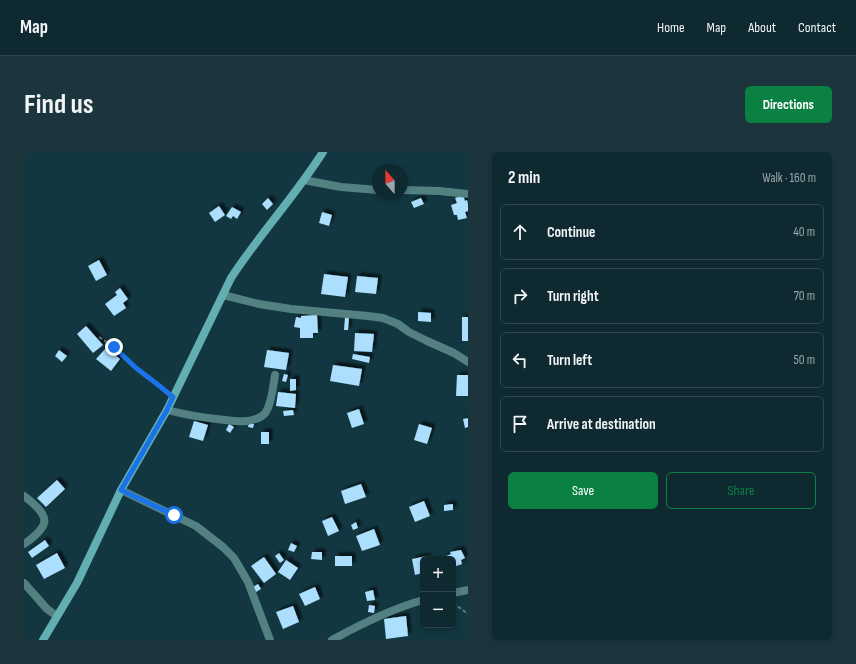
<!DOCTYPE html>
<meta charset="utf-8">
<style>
body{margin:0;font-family:"Sofia Sans Condensed",sans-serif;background:#1c353c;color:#f1f3f6}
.controls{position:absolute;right:12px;bottom:12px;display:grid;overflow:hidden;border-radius:6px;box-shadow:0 2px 6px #0003}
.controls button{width:36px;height:36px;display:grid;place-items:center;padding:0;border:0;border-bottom:1px solid #2e454c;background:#0e2930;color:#f1f3f6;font:20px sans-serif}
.compass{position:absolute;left:348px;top:12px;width:36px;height:36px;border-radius:50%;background:#0e2930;box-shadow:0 2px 6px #0003;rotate:339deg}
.stop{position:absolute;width:12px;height:12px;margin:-9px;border:3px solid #1a73e8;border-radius:50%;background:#fff}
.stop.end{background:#1a73e8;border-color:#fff;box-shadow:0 1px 4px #0008}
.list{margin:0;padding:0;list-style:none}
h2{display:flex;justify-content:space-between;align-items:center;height:52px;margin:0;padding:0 16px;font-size:17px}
h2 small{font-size:13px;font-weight:400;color:#9ba6ab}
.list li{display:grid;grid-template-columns:26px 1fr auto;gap:12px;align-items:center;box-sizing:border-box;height:56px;margin:0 8px 8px;padding:0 8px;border:1px solid #2e454c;border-radius:6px}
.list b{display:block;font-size:15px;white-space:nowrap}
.list em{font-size:13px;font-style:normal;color:#9ba6ab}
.actions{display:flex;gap:8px;padding:12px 16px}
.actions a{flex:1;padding:9px 0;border:1px solid #0b8043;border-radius:6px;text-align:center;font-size:14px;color:#0b8043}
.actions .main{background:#0b8043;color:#fff}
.icon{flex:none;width:22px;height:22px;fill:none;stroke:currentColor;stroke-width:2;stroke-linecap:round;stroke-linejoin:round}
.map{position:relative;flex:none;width:444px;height:488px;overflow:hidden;border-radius:6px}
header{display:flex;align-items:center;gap:24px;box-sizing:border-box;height:56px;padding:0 20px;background:#0e2930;border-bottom:1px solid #2e454c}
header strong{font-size:19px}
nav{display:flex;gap:22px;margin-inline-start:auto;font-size:14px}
.intro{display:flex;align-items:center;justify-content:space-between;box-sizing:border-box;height:96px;padding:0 24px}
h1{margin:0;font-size:28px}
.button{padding:10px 18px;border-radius:6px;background:#0b8043;color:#fff;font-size:14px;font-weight:700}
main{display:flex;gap:24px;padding:0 24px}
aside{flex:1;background:#0e2930;border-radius:6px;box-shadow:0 2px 6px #0003}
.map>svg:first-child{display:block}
.building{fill:#acdefd;filter:url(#shadow)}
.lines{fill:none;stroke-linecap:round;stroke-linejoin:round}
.path{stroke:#5a7980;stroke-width:2;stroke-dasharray:4 2;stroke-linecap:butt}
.street{stroke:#538182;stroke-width:8}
.secondary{stroke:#62aeb0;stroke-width:8}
.route{stroke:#1a73e8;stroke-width:5}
</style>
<header>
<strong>Map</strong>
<nav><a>Home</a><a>Map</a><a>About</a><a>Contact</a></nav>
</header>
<div class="intro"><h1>Find us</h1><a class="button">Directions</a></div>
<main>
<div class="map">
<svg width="444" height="488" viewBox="0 0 444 488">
<defs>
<filter id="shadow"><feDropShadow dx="3.5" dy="-3.5" stdDeviation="1" flood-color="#0009"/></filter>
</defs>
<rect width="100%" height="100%" fill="#123740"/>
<!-- building -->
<g class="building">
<polygon points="439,43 441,49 443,48 444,53 444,59 441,60 443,66 434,68 433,63 430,63 427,53 433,51 431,46"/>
<polygon points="244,46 249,52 243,58 238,52"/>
<polygon points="397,46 400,52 390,56 387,50"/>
<polygon points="195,54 201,63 191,70 185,61"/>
<polygon points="208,55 217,60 213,67 209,64 207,67 202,64"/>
<polygon points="298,60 308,63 305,74 295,71"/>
<polygon points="75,108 83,123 72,129 64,114"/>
<polygon points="300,122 324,125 321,145 297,142"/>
<polygon points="333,124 354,126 352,142 331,140"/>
<polygon points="96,136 104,147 99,151 102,156 90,164 81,152 93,143 91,140"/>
<polygon points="394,160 407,161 407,170 394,169"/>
<polygon points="293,163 294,181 289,181 289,186 276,186 276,176 270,175 272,165 277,166 277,164"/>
<polygon points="321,165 325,166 324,178 320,178"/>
<rect x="438" y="165" width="6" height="24"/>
<polygon points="62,174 79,193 69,201 53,182"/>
<polygon points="331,181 350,182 348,200 330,199"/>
<polygon points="82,196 96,207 87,219 72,207"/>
<polygon points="35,198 43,204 38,210 31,204"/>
<polygon points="243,198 265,201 262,218 240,215"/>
<polygon points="329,202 346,205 345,211 328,207"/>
<polygon points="309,213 338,217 335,234 306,229"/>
<polygon points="260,222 264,223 262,230 258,229"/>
<polygon points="433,223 444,223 444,244 432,244"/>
<polygon points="266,227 272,227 272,238 266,239"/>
<polygon points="254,240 272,242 271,256 252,254"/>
<polygon points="335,257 340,272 328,276 323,261"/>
<polygon points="269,258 270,263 260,264 259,259"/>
<polygon points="444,266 444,275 441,276 439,267"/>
<polygon points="170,269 184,273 179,289 165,285"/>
<polygon points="225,271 230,272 229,276 224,275"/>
<polygon points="205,272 210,275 206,281 202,278"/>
<polygon points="395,272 408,276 403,292 390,288"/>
<rect x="237" y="280" width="8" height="12"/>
<polygon points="33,328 41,337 22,355 13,346"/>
<polygon points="337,332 342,345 321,352 317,339"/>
<polygon points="400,349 406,364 391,370 385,355"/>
<polygon points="429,352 429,358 420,359 420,353"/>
<polygon points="308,365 315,379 304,384 298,369"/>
<polygon points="332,370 334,376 329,378 327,373"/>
<polygon points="350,377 356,393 338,399 332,384"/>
<polygon points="21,388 25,394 8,406 4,400"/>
<polygon points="267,391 273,394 270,400 264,398"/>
<polygon points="437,398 441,406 437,408 438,412 429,415 429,407 421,407 420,405 427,402 426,400"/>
<polygon points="288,400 298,400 298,408 287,407"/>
<polygon points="33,401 41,416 20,427 12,413"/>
<polygon points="255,401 260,408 256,411 251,404"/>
<rect x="311" y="404" width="17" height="10"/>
<polygon points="403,404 404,407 399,407 399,421 391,423 388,407"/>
<polygon points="240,405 252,422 240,431 227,414"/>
<polygon points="262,408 274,416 266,428 254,420"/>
<polygon points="234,432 237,437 232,440 229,435"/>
<polygon points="291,435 296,447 281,454 275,442"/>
<polygon points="349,438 351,448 343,449 341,440"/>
<polygon points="345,453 351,454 350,461 344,460"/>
<polygon points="269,454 275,470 259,477 252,460"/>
<polygon points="382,464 384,484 362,487 360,467"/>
</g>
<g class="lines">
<!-- path -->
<g class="path">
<polyline points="75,185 90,195 112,216 142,239"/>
<polyline points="429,451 444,462"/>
</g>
<!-- street -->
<g class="street">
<polyline points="280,28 317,35 354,38"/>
<polyline points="378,38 415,39 444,42"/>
<polyline points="199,143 235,152 267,157 344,164 359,166 374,172 385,180 403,189 430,201 444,210"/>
<path d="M 143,258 C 162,263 181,266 201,268 C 208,269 216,270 223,269 C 230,268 238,266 242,260 C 248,250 249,235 251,223"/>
<polyline points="97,338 172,374 199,395 210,406 224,430 246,488"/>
<path d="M 0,344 C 7,349 23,362 20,371 C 19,378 6,388 0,392"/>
<polyline points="0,431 23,457 33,464"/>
<polyline points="429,441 444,438"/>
<path d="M 308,488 C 337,472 367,457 399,448"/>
</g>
<!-- secondary -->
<path class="secondary" d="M 19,488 L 53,431 L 97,338 L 143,258 L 207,126 C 235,83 271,44 299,0"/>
</g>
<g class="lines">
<!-- route -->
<polyline class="route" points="90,195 112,216 133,232 149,245 143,258 97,338 150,363"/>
</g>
</svg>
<div class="controls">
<button>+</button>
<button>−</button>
</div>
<svg class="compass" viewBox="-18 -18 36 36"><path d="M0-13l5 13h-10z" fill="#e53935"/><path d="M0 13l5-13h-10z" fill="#9ba6ab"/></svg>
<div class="stop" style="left:150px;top:363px"></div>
<div class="stop end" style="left:90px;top:195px"></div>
</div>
<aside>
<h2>2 min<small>Walk · 160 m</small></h2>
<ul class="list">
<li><svg class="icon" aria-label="ahead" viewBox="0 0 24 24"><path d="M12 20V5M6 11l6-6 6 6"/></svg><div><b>Continue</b></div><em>40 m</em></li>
<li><svg class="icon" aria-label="right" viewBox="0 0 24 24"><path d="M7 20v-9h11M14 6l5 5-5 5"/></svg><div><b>Turn right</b></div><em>70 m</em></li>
<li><svg class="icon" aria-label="left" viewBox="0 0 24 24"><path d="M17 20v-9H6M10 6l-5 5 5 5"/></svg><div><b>Turn left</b></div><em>50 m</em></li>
<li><svg class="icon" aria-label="arrive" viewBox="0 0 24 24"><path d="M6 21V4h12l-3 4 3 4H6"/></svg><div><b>Arrive at destination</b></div></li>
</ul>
<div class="actions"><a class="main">Save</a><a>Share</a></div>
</aside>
</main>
